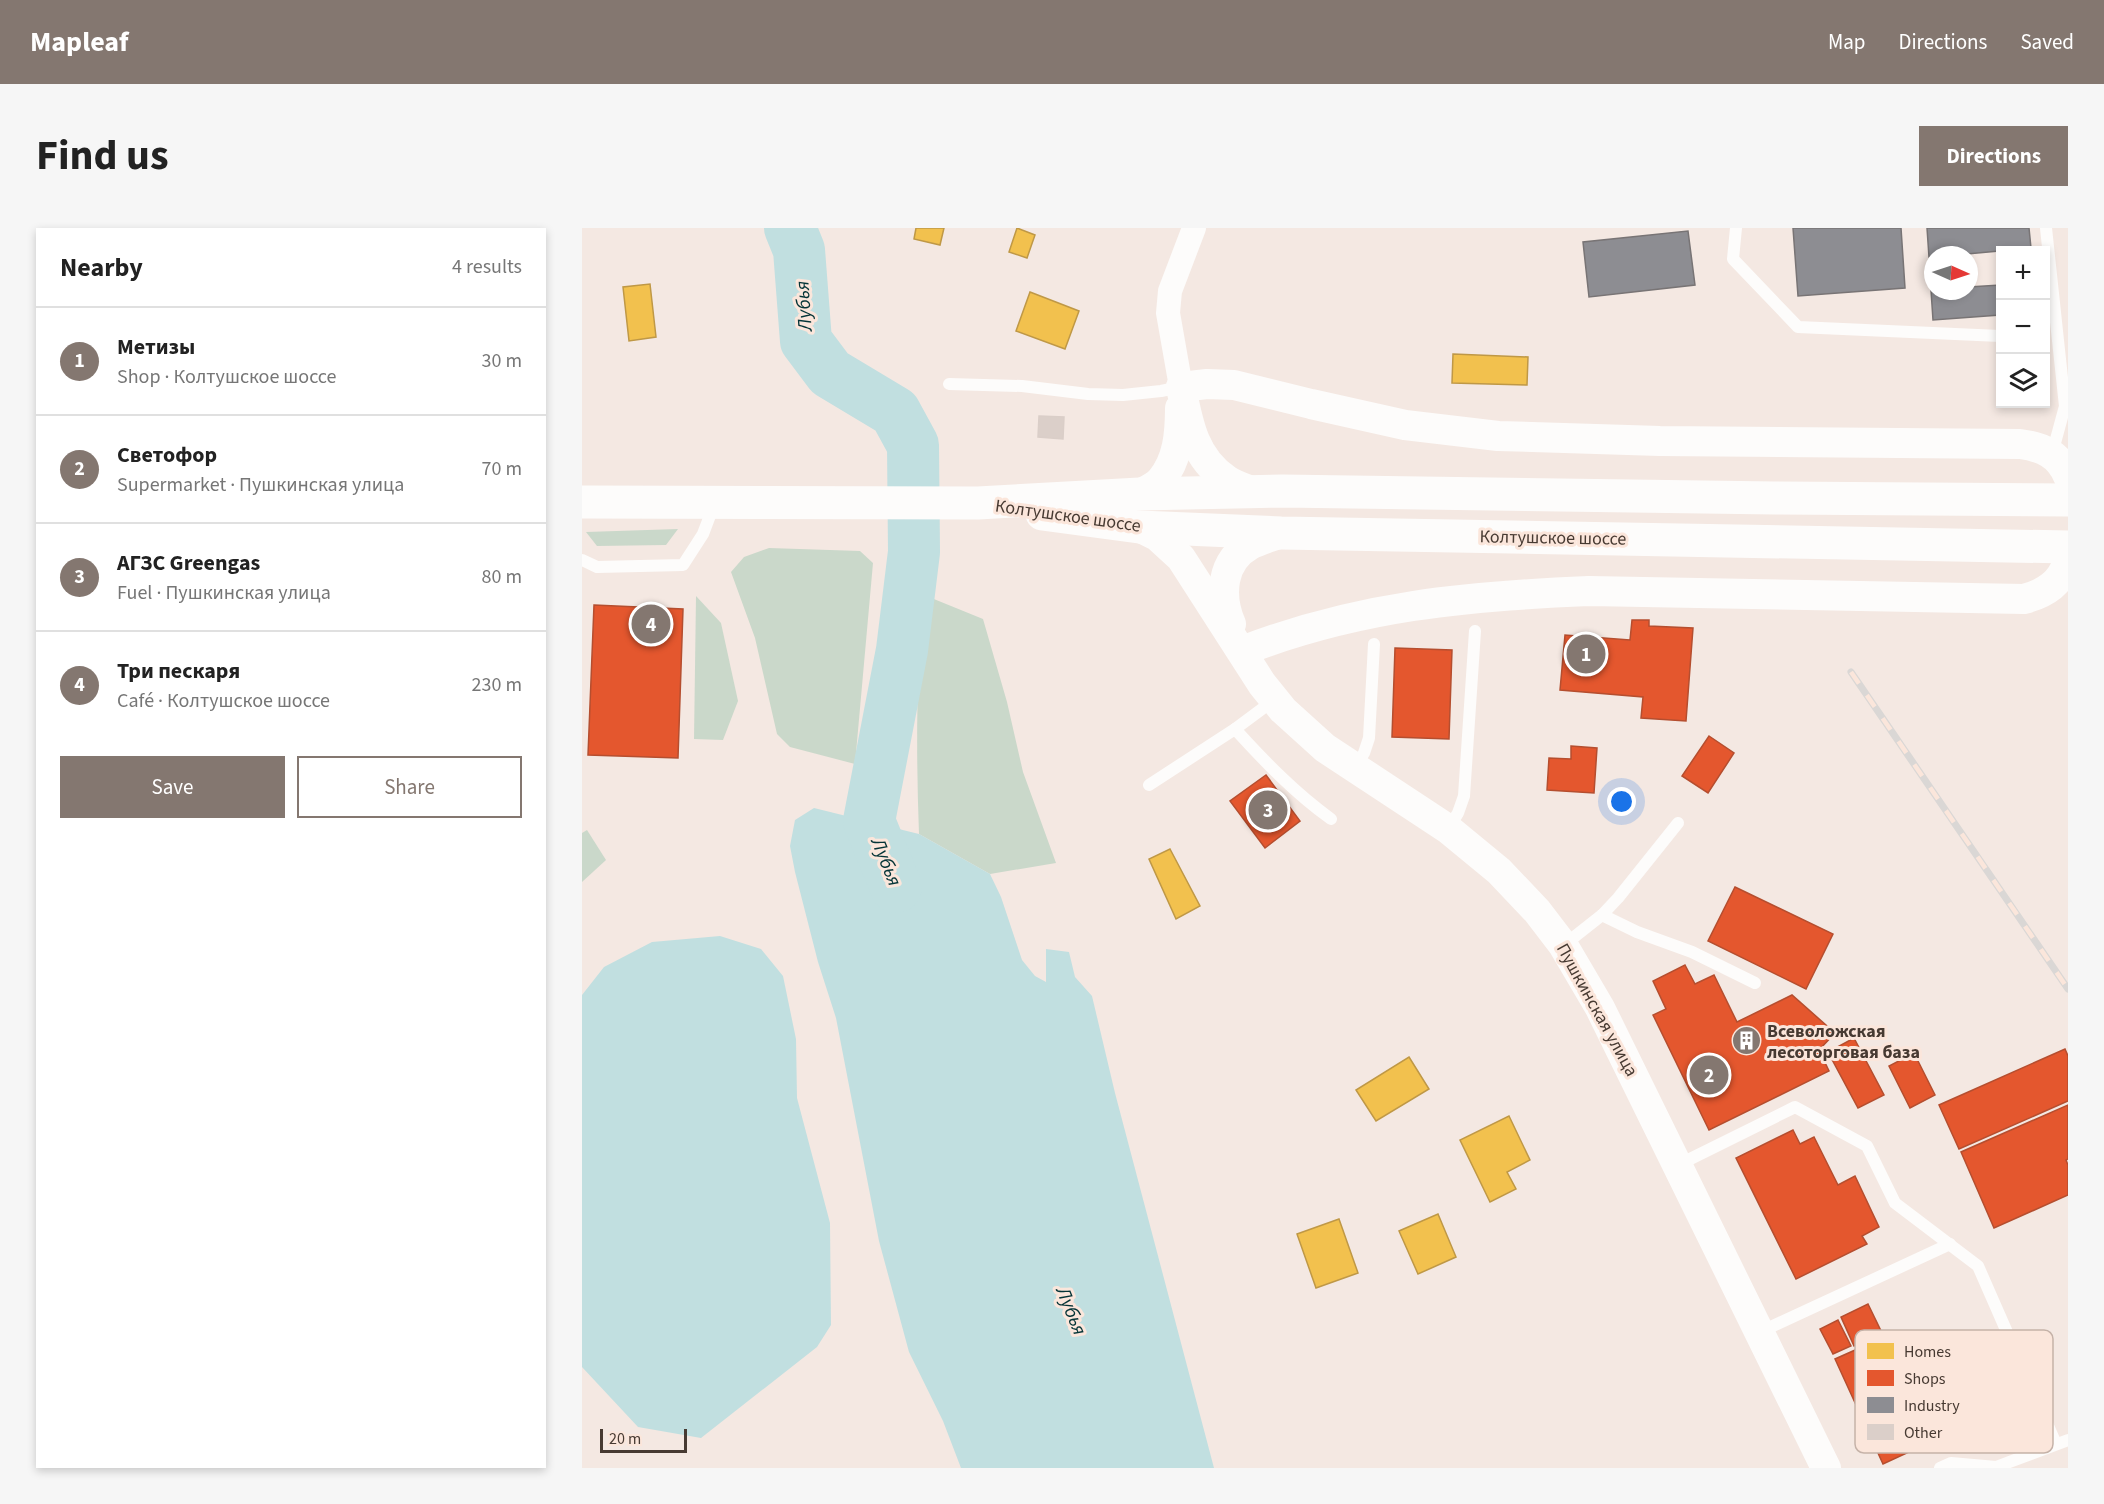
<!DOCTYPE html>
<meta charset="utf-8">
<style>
body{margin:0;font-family:"Source Sans 3",sans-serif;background:#f6f6f6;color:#222}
.controls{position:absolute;right:18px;top:18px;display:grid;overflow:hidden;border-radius:0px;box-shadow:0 3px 9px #0003}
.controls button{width:54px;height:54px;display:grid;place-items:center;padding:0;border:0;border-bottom:2px solid #e0e0e0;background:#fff;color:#222;font:30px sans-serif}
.compass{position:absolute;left:1342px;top:18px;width:54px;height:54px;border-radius:50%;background:#fff;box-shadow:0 3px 9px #0003;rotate:93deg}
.scale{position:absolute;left:18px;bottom:15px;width:87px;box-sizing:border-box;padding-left:6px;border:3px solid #473a32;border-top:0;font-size:16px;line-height:21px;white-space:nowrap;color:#473a32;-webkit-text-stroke:4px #fbe6db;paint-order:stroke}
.you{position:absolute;left:1040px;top:574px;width:21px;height:21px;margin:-15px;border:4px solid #fff;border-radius:50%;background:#1a73e8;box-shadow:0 0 0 9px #1a73e833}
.badge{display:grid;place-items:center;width:39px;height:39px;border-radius:50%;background:#847770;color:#fff;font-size:20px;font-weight:700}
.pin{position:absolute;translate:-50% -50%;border:3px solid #fff;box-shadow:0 2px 6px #0006}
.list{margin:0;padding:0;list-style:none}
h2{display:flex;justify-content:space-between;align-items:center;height:78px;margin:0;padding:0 24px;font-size:26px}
h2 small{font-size:20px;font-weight:400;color:#767676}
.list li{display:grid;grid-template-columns:39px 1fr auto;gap:18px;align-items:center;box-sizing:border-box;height:108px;padding:0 24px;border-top:2px solid #e0e0e0}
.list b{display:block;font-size:22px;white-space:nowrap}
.list p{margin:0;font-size:20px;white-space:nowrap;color:#767676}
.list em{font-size:20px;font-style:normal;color:#767676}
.actions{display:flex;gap:12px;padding:18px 24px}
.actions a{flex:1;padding:14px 0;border:2px solid #847770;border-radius:0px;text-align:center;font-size:21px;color:#847770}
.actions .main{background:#847770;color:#fff}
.icon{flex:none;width:33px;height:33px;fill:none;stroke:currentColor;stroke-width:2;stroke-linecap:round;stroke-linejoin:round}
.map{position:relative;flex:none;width:1486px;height:1240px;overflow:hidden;border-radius:0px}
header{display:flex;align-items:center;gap:36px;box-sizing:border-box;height:84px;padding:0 30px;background:#847770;color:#fff}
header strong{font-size:28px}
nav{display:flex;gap:33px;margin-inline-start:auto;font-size:21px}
.intro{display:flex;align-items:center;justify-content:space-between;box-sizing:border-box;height:144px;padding:0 36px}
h1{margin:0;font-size:42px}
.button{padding:15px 27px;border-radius:0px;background:#847770;color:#fff;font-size:21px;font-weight:700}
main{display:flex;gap:36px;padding:0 36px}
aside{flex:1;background:#fff;border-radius:0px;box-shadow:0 3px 9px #0003}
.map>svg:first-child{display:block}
.green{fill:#cad8ca}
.water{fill:#c1dfe0}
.homes{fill:#f2c14e;stroke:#bf9846;stroke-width:1.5}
.shops{fill:#e4572e;stroke:#b54e2f;stroke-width:1.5}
.industry{fill:#8d8d92;stroke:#787475;stroke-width:1.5}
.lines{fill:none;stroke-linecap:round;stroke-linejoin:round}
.river{stroke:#c1dfe0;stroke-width:52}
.building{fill:#dbcfc9;stroke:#dacec8;stroke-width:1.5}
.service{stroke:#fdfcfb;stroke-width:12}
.minor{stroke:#fdfcfb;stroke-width:24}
.tertiary{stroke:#fdfcfb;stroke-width:30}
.secondary{stroke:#fdfcfb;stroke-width:33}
.rail-casing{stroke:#dad7d5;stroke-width:7}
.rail{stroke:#fbe6db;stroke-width:4.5;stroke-dasharray:14;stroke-linecap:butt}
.labels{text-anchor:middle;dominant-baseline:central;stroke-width:6;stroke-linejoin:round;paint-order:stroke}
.street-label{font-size:18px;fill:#473a32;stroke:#fbe6db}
.poi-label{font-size:18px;font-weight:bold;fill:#473a32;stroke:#fbe6db;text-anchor:start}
.water-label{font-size:20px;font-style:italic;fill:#043437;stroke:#fbe6db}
.key{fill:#fbe6db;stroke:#c5b2a8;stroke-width:1.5}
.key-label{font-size:16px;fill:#473a32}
</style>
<header>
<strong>Mapleaf</strong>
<nav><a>Map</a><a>Directions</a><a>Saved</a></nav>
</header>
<div class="intro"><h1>Find us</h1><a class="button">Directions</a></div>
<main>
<aside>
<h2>Nearby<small>4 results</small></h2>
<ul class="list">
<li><span class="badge">1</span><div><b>Метизы</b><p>Shop · Колтушское шоссе</p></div><em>30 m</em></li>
<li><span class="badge">2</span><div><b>Светофор</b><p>Supermarket · Пушкинская улица</p></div><em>70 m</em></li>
<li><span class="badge">3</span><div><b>АГЗС Greengas</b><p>Fuel · Пушкинская улица</p></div><em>80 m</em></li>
<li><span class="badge">4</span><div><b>Три пескаря</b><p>Café · Колтушское шоссе</p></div><em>230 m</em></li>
</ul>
<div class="actions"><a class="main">Save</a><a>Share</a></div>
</aside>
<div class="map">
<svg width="1486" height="1240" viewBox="0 0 1486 1240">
<rect width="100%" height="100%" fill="#f4e8e2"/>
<!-- green -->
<g class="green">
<polygon points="96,301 84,317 15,318 4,304"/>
<polygon points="187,320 278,323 291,335 273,536 208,519 195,506 173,410 149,344 162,329"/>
<path d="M 342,367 L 401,391 L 425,474 L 441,544 L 474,635 L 408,646 L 337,606 C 334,526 334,446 342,367 Z"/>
<polygon points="114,368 139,395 156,473 141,512 112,511"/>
<polygon points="5,602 24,632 0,654 0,605"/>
</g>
<!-- water -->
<g class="water">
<polygon points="232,580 337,606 408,646 419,669 440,732 453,748 464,754 464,721 487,724 493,749 510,768 533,865 632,1240 379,1240 361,1193 327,1124 297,1013 254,790 236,734 213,644 208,618 213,592"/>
<polygon points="138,708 179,721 201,748 214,811 215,870 248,995 249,1097 235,1119 119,1210 56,1199 0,1139 0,767 22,739 70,714"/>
</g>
<!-- homes -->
<g class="homes">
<polygon points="334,0 362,0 358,17 332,11"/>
<polygon points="435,0 453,7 445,30 427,24"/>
<polygon points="68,56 74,109 47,113 41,59"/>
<polygon points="448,64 497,83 483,121 434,103"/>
<polygon points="871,126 946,129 945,157 870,155"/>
<polygon points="588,621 618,678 594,691 567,631"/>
<polygon points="827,829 847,861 794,893 774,862"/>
<polygon points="927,888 948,932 925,944 934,961 908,974 878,912"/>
<polygon points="856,986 874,1029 836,1046 817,1003"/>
<polygon points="757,991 776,1045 734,1060 715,1006"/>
</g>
<!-- shops -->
<g class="shops">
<polygon points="12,377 101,381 96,530 6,527"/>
<polygon points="1050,392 1067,392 1067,398 1111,400 1104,493 1059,490 1061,469 978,462 983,407 1048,412"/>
<polygon points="813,420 870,422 867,511 810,509"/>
<polygon points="1127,508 1152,525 1126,565 1100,548"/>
<polygon points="989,518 1015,520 1012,565 965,562 967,530 989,531"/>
<polygon points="684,547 718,593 683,620 648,573"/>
<polygon points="1153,659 1251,706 1224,761 1126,713"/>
<polygon points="1103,737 1113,756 1132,747 1155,794 1210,767 1253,805 1237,822 1247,843 1127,902 1071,787 1084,781 1071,753"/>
<polygon points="1272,810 1302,867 1276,880 1246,824"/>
<polygon points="1483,821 1486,828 1486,873 1377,921 1357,877"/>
<polygon points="1332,825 1353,867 1328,880 1307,838"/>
<polygon points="1486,877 1486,931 1484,932 1486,937 1486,967 1412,1000 1379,924"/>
<polygon points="1211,902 1218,916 1232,909 1256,957 1273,948 1297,999 1280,1008 1285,1016 1214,1051 1154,930"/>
<polygon points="1286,1076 1300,1105 1272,1118 1259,1089"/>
<polygon points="1256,1092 1269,1118 1251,1126 1238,1101"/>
<polygon points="1291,1114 1297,1129 1310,1123 1351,1213 1301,1236 1253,1131"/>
</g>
<!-- industry -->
<g class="industry">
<polygon points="1211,0 1319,0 1323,60 1216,68"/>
<polygon points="1345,0 1447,0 1449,20 1374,27 1351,27 1351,29 1347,29"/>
<polygon points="1106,3 1113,57 1007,69 1001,14"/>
<polygon points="1418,57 1418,87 1351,92 1349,62 1387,63 1387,59"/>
</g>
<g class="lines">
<!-- river -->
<polyline class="river" points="208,0 217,22 224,113 248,145 313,184 331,217 332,324 320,422 287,593 314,659"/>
</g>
<!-- building -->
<polygon class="building" points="457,188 482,189 481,211 456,209"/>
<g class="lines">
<!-- service -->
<g class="service">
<polyline points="1154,0 1151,31 1216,99 1418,108"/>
<polyline points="1464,0 1483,178 1470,226"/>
<polyline points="367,156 440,158 506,166 541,167 579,163 599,159"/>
<polyline points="0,332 15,339 101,337 121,306 132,277"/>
<polyline points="653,501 692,472"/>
<polyline points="773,540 782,525 787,510 792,416"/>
<path d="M 567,557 L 653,501 C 683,534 713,565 749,591"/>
<polyline points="866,601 876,585 882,568 893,403"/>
<polyline points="1020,687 1055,704 1110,724 1173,755"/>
<polyline points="982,717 1020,687 1036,670 1096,595"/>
<polyline points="1096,937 1213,879 1285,918 1313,975 1396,1038 1474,1216"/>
<polyline points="1178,1104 1368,1016"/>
<polyline points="1358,1240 1369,1235 1414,1239 1486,1212"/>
</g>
<!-- minor -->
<polyline class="minor" points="599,159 586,85 588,63 612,0"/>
<!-- tertiary -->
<g class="tertiary">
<path d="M 599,159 L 625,156 L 652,157 L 729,176 L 823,197 L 916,208 L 1078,213 L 1438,216 C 1460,219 1477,226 1486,248"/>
<path d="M 599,159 C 606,195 612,230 645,252 C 652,257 662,260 670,263"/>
<path d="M 558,266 C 565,262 574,258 579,252 C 596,232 598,205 598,180"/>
<polyline points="557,299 575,308 599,330 680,456 701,482 743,520 866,601 917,643 955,683 981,717 1018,780 1244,1240"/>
<path d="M 649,396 C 637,368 639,333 668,317 C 678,312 689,309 699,305"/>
<path d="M 660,423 C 776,378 885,368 1007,363 L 1442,371 C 1464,365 1479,355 1486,333"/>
</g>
<!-- secondary -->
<g class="secondary">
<polyline points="0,274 396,275 558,266 700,263 1193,270 1486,272"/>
<polyline points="460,286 557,299 699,305 1486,319"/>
</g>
<defs>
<polyline id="rail" points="1269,444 1486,761"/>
</defs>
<!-- rail casing -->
<use href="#rail" class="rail-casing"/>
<!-- rail -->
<use href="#rail" class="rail"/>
</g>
<!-- icons -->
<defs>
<symbol id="building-disc" viewBox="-11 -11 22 22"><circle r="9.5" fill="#847770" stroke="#fbe6db"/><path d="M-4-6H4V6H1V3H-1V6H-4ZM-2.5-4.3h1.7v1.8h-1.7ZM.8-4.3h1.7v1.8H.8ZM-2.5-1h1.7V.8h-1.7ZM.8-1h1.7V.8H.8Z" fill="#fff"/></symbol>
</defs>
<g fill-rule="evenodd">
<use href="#building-disc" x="1148" y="796" width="33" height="33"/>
</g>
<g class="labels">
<!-- street labels -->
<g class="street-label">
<text transform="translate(486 288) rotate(8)">Колтушское шоссе</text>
<text transform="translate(971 310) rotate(1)">Колтушское шоссе</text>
<text transform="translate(1015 782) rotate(61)">Пушкинская улица</text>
</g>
<!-- poi labels -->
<g class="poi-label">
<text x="1185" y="803">Всеволожская<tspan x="1185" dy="21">лесоторговая база</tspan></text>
</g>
<!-- water labels -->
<g class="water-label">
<text transform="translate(222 78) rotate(-94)">Лубья</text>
<text transform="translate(304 634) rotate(68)">Лубья</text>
<text transform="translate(489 1083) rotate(68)">Лубья</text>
</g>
</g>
<!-- legend -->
<rect x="1273" y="1102" width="198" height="123" rx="9" class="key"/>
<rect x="1285" y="1115" width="27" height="16" fill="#f2c14e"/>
<rect x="1285" y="1142" width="27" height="16" fill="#e4572e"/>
<rect x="1285" y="1169" width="27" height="16" fill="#8d8d92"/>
<rect x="1285" y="1196" width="27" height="16" fill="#dbcfc9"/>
<g class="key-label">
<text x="1322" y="1129">Homes</text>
<text x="1322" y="1156">Shops</text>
<text x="1322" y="1183">Industry</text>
<text x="1322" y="1210">Other</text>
</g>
</svg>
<div class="controls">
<button>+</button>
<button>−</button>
<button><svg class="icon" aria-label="layers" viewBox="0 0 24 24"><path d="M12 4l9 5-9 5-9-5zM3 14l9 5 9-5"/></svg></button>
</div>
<svg class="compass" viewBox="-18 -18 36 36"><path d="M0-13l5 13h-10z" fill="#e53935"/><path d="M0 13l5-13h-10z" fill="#767676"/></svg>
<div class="scale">20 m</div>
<div class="you"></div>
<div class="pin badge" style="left:1004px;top:426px">1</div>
<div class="pin badge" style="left:1127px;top:847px">2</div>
<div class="pin badge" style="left:686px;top:582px">3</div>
<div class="pin badge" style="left:69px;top:396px">4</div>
</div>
</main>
